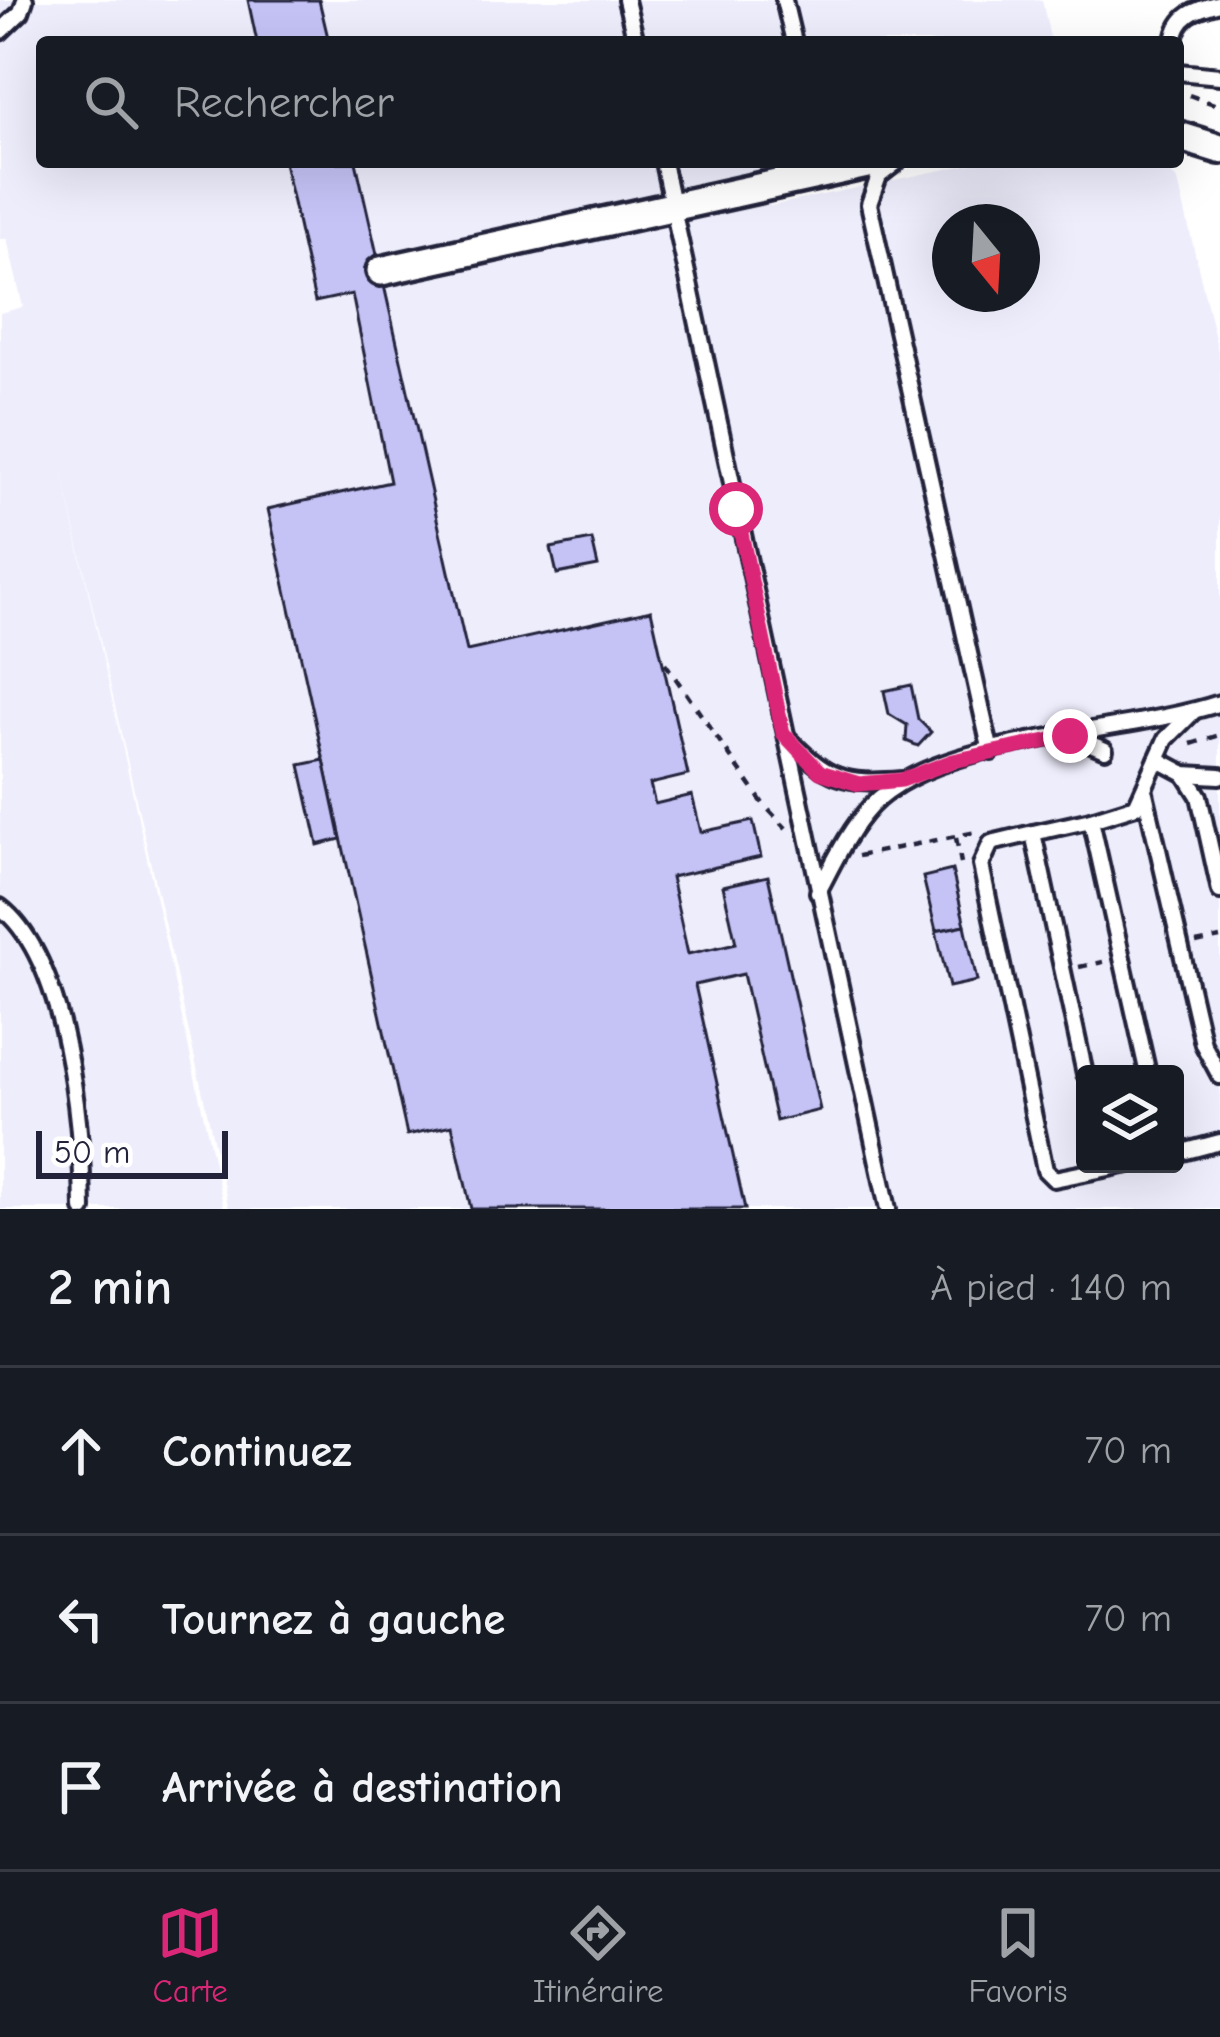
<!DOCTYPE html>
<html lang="fr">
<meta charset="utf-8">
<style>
body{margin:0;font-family:"Comic Neue",sans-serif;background:#20242c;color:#f1f3f6}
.controls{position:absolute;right:36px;bottom:36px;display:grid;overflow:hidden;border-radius:12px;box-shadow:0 12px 48px #0002}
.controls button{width:108px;height:108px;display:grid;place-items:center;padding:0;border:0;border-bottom:3px solid #363941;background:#171b24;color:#f1f3f6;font:60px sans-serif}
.compass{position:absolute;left:932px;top:204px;width:108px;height:108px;border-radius:50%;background:#171b24;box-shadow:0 12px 48px #0002;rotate:162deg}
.scale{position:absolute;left:36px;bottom:30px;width:192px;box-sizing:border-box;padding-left:12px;border:6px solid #22223b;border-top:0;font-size:33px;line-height:42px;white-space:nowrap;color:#22223b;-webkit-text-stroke:9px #fff;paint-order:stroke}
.stop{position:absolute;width:36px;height:36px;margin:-27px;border:9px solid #db2777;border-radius:50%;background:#fff}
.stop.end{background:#db2777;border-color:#fff;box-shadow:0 3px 12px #0008}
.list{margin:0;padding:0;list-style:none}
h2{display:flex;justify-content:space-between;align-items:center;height:156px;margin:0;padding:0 48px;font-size:51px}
h2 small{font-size:39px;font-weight:400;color:#9ea1a6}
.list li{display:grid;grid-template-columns:78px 1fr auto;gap:36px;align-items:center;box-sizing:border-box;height:168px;padding:0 48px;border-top:3px solid #363941}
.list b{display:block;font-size:45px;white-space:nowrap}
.list em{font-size:39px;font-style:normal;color:#9ea1a6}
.icon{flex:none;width:66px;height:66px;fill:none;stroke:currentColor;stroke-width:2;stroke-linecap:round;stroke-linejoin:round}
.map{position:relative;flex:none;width:1220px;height:1209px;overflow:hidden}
.search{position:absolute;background:#171b24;box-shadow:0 12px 48px #0002;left:36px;right:36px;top:36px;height:132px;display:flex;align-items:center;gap:30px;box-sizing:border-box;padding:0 42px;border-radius:12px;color:#9ea1a6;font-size:45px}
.sheet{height:660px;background:#171b24}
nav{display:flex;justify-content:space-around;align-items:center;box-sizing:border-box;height:168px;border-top:3px solid #363941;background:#171b24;font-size:33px;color:#9ea1a6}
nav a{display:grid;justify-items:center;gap:6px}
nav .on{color:#db2777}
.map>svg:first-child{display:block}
.built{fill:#eeedfc;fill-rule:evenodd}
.building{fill:#c5c3f6;stroke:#22223b;stroke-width:3}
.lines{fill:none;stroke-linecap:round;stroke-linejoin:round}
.service-casing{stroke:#22223b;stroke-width:22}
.minor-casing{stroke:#22223b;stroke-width:36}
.path{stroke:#22223b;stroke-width:4.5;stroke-dasharray:9 9;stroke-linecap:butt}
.service{stroke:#fff;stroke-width:14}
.minor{stroke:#fff;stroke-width:27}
.route{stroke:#db2777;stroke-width:15}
</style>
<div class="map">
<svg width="1220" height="1209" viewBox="0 0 1220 1209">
<rect width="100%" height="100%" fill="#fff"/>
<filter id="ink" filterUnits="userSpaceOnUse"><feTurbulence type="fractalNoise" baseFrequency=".00833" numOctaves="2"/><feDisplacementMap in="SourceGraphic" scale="24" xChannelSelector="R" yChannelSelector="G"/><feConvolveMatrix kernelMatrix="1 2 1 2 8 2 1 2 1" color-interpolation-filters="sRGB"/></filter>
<g filter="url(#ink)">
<!-- built -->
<path class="built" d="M 0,0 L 1042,0 L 1051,42 L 42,42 L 42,162 L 757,162 L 770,206 L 980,162 L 1161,162 L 1178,181 L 1220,360 L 1220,1209 L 229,1209 L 60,463 L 224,1209 L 0,1209 L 0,313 L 23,307 L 7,239 L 0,239 ZM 950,222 L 1022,222 L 1022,294 L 950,294 ZM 1085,1074 L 1175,1074 L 1175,1164 L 1085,1164 Z"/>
<!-- building -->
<g class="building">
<polygon points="248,0 319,0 329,42 257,42"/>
<polygon points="284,162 356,162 467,651 651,610 688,775 650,784 655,804 692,795 701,832 753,821 761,857 671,877 688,954 736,943 723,886 768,876 820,1110 776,1121 743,974 695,985 745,1209 471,1209 452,1125 407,1135 268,509 390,482 352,294 315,302"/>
<polygon points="592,540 598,566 557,574 551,548"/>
<polygon points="911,685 918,719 931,732 918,746 906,741 907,725 889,714 884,691"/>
<polygon points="324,760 341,839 318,845 300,765"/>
<polygon points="952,870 965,925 936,931 923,877"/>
<polygon points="965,925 977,981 949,987 936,931"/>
</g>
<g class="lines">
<defs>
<g id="service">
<polyline points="626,0 636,42"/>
<polyline points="784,0 794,42"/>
<polyline points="0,32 21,12 25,0"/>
<path d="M 1174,42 C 1177,15 1196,9 1220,3"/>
<polyline points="1178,72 1220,76"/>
<polyline points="663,162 888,1209"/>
<polyline points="897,162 879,176 869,204 991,752"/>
<polyline points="1070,735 1105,750"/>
<path d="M 787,737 C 827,779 843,785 902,780"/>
<polyline points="1157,759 1185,774 1220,776"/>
<polyline points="1185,774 1199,796 1220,891"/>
<polyline points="1145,793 1203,1044 1220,1076"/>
<polyline points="1091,820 1136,806 1166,739 1193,712"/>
<polyline points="1033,833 991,843 981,865 1045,1170 1054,1179 1129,1164"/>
<path d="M 818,892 C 834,862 848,831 871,806 C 938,735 1125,735 1220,703"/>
<path d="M 0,907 C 68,959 82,1128 83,1209"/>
<polyline points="1085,1074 1033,833 1091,820 1148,1074"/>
<polyline points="1175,1154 1220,1142"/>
</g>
<g id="minor">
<polyline points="1178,136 1220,149"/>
<polyline points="381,271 876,162"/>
</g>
</defs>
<!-- service casing -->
<use href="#service" class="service-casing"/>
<!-- minor casing -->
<use href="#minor" class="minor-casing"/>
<!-- path -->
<g class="path">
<polyline points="1189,95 1220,106"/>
<polyline points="665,663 764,805 786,828"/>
<polyline points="1191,744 1220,735"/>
<polyline points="956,838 961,863"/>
<polyline points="858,856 976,832"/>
<polyline points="1196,943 1220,938"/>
<polyline points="1079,967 1103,962"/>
</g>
<!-- service -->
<use href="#service" class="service"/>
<!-- minor -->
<use href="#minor" class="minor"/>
</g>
</g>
<g class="lines" filter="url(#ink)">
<!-- route -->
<polyline class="route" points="736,509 783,733 820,772 859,784 902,780 953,761 1070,736"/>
</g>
</svg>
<div class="controls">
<button><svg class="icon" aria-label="layers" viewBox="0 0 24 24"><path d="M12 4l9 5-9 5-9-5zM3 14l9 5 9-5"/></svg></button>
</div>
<svg class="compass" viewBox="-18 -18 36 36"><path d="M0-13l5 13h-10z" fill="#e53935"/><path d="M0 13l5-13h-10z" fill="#9ea1a6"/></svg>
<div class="scale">50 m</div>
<div class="stop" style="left:736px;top:509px"></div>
<div class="stop end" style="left:1070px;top:736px"></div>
<div class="search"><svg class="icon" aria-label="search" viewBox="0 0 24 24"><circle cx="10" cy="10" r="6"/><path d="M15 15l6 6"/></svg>Rechercher</div>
</div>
<section class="sheet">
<h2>2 min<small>À pied · 140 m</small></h2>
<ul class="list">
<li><svg class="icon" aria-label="ahead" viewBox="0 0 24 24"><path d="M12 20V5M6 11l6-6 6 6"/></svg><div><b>Continuez</b></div><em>70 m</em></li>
<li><svg class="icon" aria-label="left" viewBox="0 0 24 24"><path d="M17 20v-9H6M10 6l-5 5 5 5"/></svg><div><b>Tournez à gauche</b></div><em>70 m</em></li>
<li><svg class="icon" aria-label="arrive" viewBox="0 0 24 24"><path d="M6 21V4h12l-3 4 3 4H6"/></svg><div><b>Arrivée à destination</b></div></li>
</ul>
</section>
<nav>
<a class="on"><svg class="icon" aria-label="map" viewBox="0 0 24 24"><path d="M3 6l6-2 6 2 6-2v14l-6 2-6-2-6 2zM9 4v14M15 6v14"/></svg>Carte</a>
<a><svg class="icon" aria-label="directions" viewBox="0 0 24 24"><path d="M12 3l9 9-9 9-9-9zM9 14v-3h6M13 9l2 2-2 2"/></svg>Itinéraire</a>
<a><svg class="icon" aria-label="saved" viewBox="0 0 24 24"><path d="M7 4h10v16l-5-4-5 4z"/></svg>Favoris</a>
</nav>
